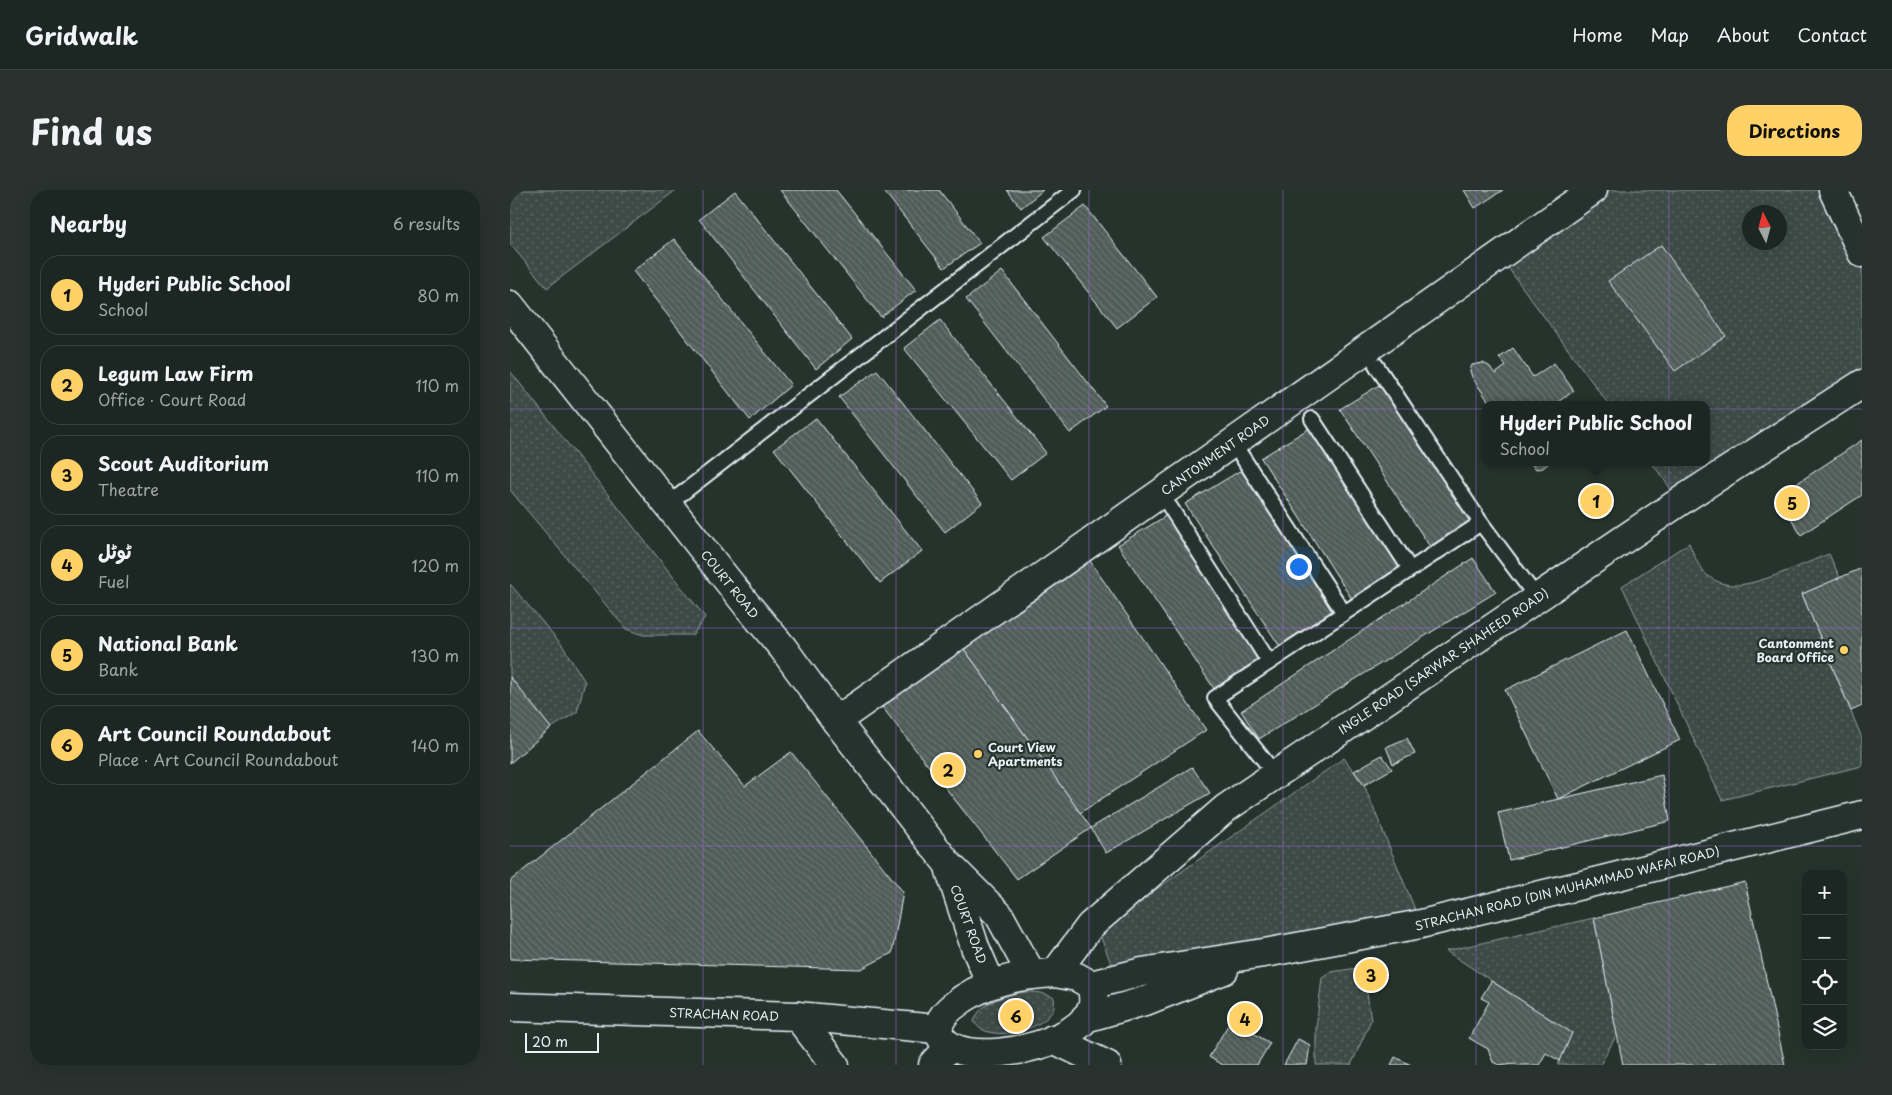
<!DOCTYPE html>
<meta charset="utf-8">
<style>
body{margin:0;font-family:"Playpen Sans","Playpen Sans Arabic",sans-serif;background:#29322f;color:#f1f3f6}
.controls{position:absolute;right:15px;bottom:15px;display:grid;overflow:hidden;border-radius:10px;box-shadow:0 5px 20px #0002}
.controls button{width:45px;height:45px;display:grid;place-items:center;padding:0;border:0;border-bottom:1px solid #3a4340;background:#1c2622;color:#f1f3f6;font:25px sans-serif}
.compass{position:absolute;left:1232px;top:15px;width:45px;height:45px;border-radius:50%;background:#1c2622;box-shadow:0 5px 20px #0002;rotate:354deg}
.scale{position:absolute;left:15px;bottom:12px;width:74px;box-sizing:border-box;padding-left:5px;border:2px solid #e8f1f8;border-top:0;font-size:14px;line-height:18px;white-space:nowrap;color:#e8f1f8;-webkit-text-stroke:4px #26332d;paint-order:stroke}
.you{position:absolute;left:788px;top:376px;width:18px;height:18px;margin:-12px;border:4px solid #fff;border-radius:50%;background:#1a73e8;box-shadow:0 0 0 8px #1a73e833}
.badge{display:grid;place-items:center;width:32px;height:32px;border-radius:50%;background:#ffd166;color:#111;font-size:16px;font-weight:700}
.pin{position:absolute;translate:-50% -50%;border:2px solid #fff;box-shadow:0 1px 5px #0006}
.popup{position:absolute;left:972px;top:211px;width:228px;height:65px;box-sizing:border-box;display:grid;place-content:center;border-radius:10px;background:#1c2622;filter:drop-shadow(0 1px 4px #0005);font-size:16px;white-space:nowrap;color:#a0a5a5}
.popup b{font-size:19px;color:#f1f3f6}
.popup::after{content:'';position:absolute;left:50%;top:100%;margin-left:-10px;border:10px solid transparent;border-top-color:#1c2622}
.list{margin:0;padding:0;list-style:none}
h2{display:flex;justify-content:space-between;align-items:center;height:65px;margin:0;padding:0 20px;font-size:21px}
h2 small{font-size:16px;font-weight:400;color:#a0a5a5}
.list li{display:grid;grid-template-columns:32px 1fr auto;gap:15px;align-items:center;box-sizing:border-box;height:80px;margin:0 10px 10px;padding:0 10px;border:1px solid #3a4340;border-radius:20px}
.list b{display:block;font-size:19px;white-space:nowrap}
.list p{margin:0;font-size:16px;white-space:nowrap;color:#a0a5a5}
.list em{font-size:16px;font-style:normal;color:#a0a5a5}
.icon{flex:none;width:28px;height:28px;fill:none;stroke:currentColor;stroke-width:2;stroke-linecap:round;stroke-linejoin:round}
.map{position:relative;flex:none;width:1352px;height:875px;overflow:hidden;border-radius:20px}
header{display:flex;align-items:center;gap:30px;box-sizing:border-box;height:70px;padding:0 25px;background:#1c2622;border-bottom:1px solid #3a4340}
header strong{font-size:24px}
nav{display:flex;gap:28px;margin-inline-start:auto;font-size:18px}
.intro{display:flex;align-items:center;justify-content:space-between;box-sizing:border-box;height:120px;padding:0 30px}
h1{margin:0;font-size:35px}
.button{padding:12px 22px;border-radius:20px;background:#ffd166;color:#111;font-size:18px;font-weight:700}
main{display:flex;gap:30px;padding:0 30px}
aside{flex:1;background:#1c2622;border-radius:20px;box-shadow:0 5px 20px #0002}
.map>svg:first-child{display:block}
.grass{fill:url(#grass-dots);stroke:#939ea0;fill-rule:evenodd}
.building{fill:url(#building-back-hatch);stroke:#e8f1f8}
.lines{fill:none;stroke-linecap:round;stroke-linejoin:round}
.service-casing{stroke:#e8f1f8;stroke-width:18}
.minor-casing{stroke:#e8f1f8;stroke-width:31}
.tertiary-casing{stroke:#e8f1f8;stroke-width:31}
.secondary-casing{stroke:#e8f1f8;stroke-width:31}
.service{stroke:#26332d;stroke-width:14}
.minor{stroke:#26332d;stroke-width:28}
.tertiary{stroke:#26332d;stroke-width:28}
.secondary{stroke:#26332d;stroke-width:28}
.grid{fill:none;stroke:#9c67d0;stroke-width:1;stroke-opacity:0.55}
.poi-dot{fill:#ffd166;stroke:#26332d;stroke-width:2}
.labels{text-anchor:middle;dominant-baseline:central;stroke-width:4.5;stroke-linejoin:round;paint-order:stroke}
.street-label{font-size:12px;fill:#e8f1f8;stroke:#26332d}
.poi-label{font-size:12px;font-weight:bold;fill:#e8f1f8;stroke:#26332d;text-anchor:end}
</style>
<header>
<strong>Gridwalk</strong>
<nav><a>Home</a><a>Map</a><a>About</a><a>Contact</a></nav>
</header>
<div class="intro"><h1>Find us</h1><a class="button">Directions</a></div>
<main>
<aside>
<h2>Nearby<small>6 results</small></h2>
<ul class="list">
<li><span class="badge">1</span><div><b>Hyderi Public School</b><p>School</p></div><em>80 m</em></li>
<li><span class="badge">2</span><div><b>Legum Law Firm</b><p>Office · Court Road</p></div><em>110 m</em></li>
<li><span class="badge">3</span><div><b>Scout Auditorium</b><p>Theatre</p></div><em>110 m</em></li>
<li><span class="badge">4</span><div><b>ٹوٹل</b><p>Fuel</p></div><em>120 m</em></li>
<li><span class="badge">5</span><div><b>National Bank</b><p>Bank</p></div><em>130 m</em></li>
<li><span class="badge">6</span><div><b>Art Council Roundabout</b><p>Place · Art Council Roundabout</p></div><em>140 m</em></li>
</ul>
</aside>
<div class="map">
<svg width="1352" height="875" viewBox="0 0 1352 875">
<defs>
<pattern id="grass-dots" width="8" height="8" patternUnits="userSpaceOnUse" patternTransform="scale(1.25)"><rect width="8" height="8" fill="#3e4b47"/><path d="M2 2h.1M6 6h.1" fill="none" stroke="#5a6562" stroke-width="1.8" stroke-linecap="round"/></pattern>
<pattern id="building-back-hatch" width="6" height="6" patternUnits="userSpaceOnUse" patternTransform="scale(1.25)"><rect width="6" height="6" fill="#505c59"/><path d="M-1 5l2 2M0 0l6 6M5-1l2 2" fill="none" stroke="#697472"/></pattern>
</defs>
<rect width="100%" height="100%" fill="#26332d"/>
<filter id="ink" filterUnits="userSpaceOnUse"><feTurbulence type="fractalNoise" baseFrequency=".02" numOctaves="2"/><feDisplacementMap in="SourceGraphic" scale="10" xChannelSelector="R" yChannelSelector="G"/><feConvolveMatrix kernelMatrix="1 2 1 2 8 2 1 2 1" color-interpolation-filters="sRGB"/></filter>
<g filter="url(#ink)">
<!-- grass -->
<g class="grass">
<polygon points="0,0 166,0 37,98 0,54"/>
<path d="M 1083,0 L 1323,0 L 1352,63 L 1352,198 L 1178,322 L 1141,272 L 1196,272 L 1196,215 L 1099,215 L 990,67 ZM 1240,22 L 1270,22 L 1270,52 L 1240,52 Z"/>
<polygon points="0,181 195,427 183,445 133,445 116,439 0,300"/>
<path d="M 1179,353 C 1184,364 1188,378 1198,386 C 1205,391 1214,395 1223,395 C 1247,396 1295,373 1319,364 L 1330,388 L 1292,404 L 1352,548 L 1352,576 L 1212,610 L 1112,396 Z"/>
<polygon points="0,394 52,455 75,492 67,522 41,538 0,487"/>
<polygon points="834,568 854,595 911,734 613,804 588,740"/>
<polygon points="1084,728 1107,844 1090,875 1048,875 1061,843 936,761"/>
<polygon points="853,777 861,830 841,875 806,875 806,838 812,788 821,782"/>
<path d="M 513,802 C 525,802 533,802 544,808 C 551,839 475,857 464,831 C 471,811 495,806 513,802 Z"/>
</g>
<!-- building -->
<g class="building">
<polygon points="270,0 326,0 406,100 371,127"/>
<polygon points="373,0 429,0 470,53 434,78"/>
<polygon points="497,0 533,0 511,18"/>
<polygon points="954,0 993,0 965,18"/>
<polygon points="225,1 342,149 306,179 189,29"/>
<polygon points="575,16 647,107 607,138 534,47"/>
<polygon points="164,49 281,195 240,230 123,81"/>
<polygon points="1151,55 1216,146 1165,181 1098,91"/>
<polygon points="492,81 596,216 560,243 456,109"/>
<polygon points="430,130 536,263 501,290 394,158"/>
<polygon points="1003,158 1023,187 1044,173 1064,201 1043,215 981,215 962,187 960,181 962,175 973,173 979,176 985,184 996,176 989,168"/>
<polygon points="367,180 472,313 435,342 329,207"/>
<polygon points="884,186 979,335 928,369 830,219"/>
<polygon points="306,228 412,361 370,393 264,259"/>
<polygon points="811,231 903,377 849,420 751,268"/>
<polygon points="1352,250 1352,305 1291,345 1268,306"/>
<polygon points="1019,272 1040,272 1033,278 1026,279"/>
<polygon points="733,279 829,433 777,467 675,314"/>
<polygon points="664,321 764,475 711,509 608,355"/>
<polygon points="571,358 696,540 570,623 445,446"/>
<polygon points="963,368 986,402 749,549 731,521"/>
<polygon points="1352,378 1352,516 1341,521 1292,404"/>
<polygon points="1117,440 1170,550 1048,609 995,500"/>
<polygon points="445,446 581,638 507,689 362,504"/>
<polygon points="0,487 41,538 0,573"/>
<polygon points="188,541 235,596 281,562 393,702 382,763 351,779 0,769 0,691"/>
<polygon points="897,548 905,564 883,574 876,557"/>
<polygon points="872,565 882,579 854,595 844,581"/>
<polygon points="682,577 700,603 596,663 581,638"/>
<polygon points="1152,585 1160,631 999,670 988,623"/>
<polygon points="1235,692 1275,875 1113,875 1084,728"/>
<polygon points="981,791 1062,843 1050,871 1036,863 1029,875 1008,875 1005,873 989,875 983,872 978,859 959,848 979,812 971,808"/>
<polygon points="721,830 760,853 747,875 712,875 699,867"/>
<polygon points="788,849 800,855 797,875 774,875"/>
<polygon points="885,867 901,875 881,875"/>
</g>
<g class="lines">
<defs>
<g id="service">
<polyline points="866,175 971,333"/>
<polyline points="802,229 900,379"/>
<polyline points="731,265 834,423"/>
<polyline points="157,315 564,0"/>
<polyline points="660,317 759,472"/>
<polyline points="765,584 705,508 971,333 1027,408"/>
</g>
<polyline id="minor" points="326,531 1083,0"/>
<polyline id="tertiary" points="1323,0 1352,63"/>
<g id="secondary">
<polyline points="0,115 237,415 273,458 326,531 438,674 489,725 522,785"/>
<polyline points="440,681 465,757 481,794"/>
<polyline points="545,783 580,736 716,618 1178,306 1352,194"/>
<path d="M 545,783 L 567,787 L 581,795 C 583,803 585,810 582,818 C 568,853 491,868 458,862 C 430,857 417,838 442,817 C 472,792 507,785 545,783 Z"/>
<polyline points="581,795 632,782 760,762 911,734 1072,695 1352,625"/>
<polyline points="0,817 287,826 427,839"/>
<polyline points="287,826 325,875"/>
<polyline points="575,828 638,810 714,780"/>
<polyline points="543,849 597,875"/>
<polyline points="423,875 440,856"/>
</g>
</defs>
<!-- service casing -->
<use href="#service" class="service-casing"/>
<!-- minor casing -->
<use href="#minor" class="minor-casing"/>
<!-- tertiary casing -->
<use href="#tertiary" class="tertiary-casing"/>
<!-- secondary casing -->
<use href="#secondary" class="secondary-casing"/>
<!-- service -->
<use href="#service" class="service"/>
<!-- minor -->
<use href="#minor" class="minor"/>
<!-- tertiary -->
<use href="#tertiary" class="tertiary"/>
<!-- secondary -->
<use href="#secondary" class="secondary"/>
</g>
</g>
<!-- grid -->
<path class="grid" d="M 193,0 L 193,875M 386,0 L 386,875M 579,0 L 579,875M 773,0 L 773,875M 966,0 L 966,875M 1159,0 L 1159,875M 0,219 L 1352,219M 0,438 L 1352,438M 0,656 L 1352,656"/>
<!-- markers -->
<g class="poi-dot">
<circle cx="1334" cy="460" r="5"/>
<circle cx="468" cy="564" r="5"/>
</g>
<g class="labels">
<!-- street labels -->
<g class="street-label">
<text transform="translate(705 265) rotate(-35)">CANTONMENT ROAD</text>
<text transform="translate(220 394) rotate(51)">COURT ROAD</text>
<text transform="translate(933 471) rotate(-34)">INGLE ROAD (SARWAR SHAHEED ROAD)</text>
<text transform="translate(1057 698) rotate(-14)">STRACHAN ROAD (DIN MUHAMMAD WAFAI ROAD)</text>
<text transform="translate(459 734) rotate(70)">COURT ROAD</text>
<text transform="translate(214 824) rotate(2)">STRACHAN ROAD</text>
</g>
<!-- poi labels -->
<g class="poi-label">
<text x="1324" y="453">Cantonment<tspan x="1324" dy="14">Board Office</tspan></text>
<text x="478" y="557" text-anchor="start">Court View<tspan x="478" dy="14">Apartments</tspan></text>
</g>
</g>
</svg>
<div class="controls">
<button>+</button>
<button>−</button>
<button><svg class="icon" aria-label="locate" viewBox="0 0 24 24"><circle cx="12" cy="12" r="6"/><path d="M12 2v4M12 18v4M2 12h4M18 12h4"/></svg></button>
<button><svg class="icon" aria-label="layers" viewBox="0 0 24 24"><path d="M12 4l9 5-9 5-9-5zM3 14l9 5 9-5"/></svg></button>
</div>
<svg class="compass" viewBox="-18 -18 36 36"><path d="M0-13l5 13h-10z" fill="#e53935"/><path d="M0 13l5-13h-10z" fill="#a0a5a5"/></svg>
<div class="scale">20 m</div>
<div class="you"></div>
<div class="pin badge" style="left:1086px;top:311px">1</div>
<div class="popup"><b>Hyderi Public School</b>School</div>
<div class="pin badge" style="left:438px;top:580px">2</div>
<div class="pin badge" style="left:861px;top:785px">3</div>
<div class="pin badge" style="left:735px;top:829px">4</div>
<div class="pin badge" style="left:1282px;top:313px">5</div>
<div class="pin badge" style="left:506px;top:826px">6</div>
</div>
</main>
